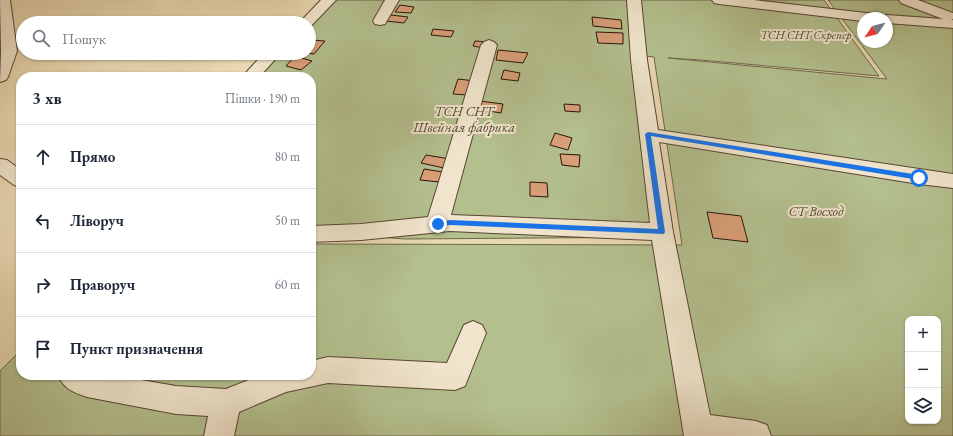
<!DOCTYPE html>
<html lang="uk">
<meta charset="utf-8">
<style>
body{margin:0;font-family:"EB Garamond",serif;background:#f2f2f3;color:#1f2937}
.controls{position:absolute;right:12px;bottom:12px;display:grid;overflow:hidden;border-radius:8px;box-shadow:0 1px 3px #0004}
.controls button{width:36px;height:36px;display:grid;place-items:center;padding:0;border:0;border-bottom:1px solid #e0e1e3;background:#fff;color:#1f2937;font:20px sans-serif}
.compass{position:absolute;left:857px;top:12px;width:36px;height:36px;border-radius:50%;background:#fff;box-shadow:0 1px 3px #0004;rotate:235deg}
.stop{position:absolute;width:12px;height:12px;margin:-9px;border:3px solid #1a73e8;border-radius:50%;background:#fff}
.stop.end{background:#1a73e8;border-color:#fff;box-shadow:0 1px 4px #0008}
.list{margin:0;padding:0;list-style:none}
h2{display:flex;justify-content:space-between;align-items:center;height:52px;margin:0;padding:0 16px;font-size:17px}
h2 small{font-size:13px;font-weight:400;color:#747a83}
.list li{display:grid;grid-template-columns:26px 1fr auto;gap:12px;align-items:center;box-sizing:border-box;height:64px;padding:0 16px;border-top:1px solid #e0e1e3}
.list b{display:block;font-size:15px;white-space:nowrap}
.list em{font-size:13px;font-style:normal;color:#747a83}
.icon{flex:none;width:22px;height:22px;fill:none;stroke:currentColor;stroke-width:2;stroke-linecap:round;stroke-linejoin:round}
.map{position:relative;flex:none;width:953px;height:436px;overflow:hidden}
.search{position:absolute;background:#fff;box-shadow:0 1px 3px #0004;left:16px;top:16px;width:300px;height:44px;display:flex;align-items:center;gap:10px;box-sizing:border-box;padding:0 14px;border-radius:22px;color:#747a83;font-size:15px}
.panel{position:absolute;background:#fff;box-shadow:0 1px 3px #0004;left:16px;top:72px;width:300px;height:308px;border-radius:16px}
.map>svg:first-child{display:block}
.green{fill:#b3bf8d;stroke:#6e694c;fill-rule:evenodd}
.building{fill:#d89f78;stroke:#2a130a}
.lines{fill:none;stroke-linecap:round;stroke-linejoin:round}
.minor-casing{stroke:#5a4434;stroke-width:2}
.minor{fill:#f0e5cc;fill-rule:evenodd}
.route{fill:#1a73e8}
.labels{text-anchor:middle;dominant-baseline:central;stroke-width:4;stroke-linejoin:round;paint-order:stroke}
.far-park-label{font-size:12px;font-style:italic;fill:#534731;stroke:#f0e5cc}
.park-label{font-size:14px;font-style:italic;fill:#534731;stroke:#f0e5cc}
</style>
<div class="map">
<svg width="953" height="436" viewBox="0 0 953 436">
<rect width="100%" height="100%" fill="#e8d7b0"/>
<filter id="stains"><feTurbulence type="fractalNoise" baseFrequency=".005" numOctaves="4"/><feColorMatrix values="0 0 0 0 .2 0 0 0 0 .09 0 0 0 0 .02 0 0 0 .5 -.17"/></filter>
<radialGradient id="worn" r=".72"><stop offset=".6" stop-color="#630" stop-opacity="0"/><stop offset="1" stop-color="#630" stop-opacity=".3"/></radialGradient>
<!-- green -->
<g class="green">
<polygon points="332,0 631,0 673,237 405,239 311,232 311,77 256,77 280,53 309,53 309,23"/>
<path d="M 638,0 L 824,0 L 879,76 L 701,60 L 668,58 L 887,79 L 828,0 L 898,0 L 953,18 L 953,436 L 0,436 L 0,371 L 21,350 L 21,375 L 311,375 L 311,244 L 682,245 L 654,57 L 644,56 ZM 863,18 L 887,18 L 887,42 L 863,42 ZM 908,319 L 938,319 L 938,421 L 908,421 Z"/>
<polygon points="902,0 953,0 953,17"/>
</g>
<!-- building -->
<g class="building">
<polygon points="400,5 414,7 411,13 395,12"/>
<polygon points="391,15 408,17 404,23 386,21"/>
<polygon points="592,17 621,20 622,29 593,26"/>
<polygon points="433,29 454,31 451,37 431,35"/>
<polygon points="596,32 623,33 623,44 598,43"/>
<polygon points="309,40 325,41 314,54 307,53 309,53"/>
<polygon points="475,41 487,42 484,48 473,46"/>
<polygon points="498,50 528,53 523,63 496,60"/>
<polygon points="295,56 312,61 301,70 286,66"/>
<polygon points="504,70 520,73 518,81 501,79"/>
<polygon points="458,79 475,81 468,95 453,94"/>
<polygon points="480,101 503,104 501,113 477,109"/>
<polygon points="564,104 580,105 580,112 565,111"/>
<polygon points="555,133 572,138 568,150 550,145"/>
<polygon points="560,154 580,155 579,167 562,165"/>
<polygon points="426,155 450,159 444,168 421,163"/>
<polygon points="424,169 443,172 440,182 420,180"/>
<polygon points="530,182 547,183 548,197 530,196"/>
<polygon points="707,212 741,216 748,242 713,238"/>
</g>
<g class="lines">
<defs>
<g id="minor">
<polygon points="0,0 10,0 17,51 8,77 6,80 0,82 1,51"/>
<polygon points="321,0 336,0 311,26 309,27 309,23 299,23"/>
<polygon points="385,0 399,0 385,24 380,25 375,24 373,21"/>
<polygon points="627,0 641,0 647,60 658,130 953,174 953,188 919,184 659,142 673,232 710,415 756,421 767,425 771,436 684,436 652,240 450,231 361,240 311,242 311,226 361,224 428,217 481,45 484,42 489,40 494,42 497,45 451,215 650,223 631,60"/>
<polygon points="712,0 754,0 875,14 881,17 887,15 943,19 901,3 899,0 918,0 953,13 953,19 951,20 953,20 953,28 887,23 887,18 863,18 863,21 719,4 714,3"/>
<polygon points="264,53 281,53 259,77 242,77"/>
<polygon points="0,159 7,160 21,170 21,187 14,185 0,175"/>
<path d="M 473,321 L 482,325 L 486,333 L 465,386 L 455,390 L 328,383 L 286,392 L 239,412 L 234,436 L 204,436 L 208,416 L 176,414 L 87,397 C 73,392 64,389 58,375 L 112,375 L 176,386 L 226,389 L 261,375 L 311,375 L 311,361 L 328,357 L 447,363 L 464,325 Z"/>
</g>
</defs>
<!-- minor casing -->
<use href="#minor" class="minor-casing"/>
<!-- minor -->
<use href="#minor" class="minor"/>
</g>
<!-- route -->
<polygon class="route" points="648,132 919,175 922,178 919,180 651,136 665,232 664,234 450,225 438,226 434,224 438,222 450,220 658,229 645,134"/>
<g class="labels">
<!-- far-park labels -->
<g class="far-park-label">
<text x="806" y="35">ТСН СНТ Скрепер</text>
</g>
<!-- park labels -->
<g class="park-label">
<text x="464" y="111">ТСН СНТ<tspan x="464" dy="16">Швейная фабрика</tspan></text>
<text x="816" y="211">СТ Восход</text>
</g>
</g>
<rect width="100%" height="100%" filter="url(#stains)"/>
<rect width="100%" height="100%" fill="url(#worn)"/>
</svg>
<div class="controls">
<button>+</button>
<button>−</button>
<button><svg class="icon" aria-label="layers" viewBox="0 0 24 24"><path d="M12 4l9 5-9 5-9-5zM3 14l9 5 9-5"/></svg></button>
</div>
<svg class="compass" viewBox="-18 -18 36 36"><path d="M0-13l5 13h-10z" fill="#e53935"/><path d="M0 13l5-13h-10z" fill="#747a83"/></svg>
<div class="stop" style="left:919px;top:178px"></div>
<div class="stop end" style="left:438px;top:224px"></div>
<div class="search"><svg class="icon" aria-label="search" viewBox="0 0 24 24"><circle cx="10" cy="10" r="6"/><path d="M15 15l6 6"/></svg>Пошук</div>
<section class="panel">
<h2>3 хв<small>Пішки · 190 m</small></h2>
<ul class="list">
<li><svg class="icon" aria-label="ahead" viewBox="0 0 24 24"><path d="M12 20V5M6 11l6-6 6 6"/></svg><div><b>Прямо</b></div><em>80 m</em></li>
<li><svg class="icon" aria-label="left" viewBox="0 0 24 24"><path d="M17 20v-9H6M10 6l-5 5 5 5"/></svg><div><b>Ліворуч</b></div><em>50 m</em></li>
<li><svg class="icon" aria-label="right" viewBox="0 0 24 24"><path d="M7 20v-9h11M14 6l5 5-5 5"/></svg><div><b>Праворуч</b></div><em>60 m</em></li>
<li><svg class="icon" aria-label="arrive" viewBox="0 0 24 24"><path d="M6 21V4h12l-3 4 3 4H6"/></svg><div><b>Пункт призначення</b></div></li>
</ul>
</section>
</div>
